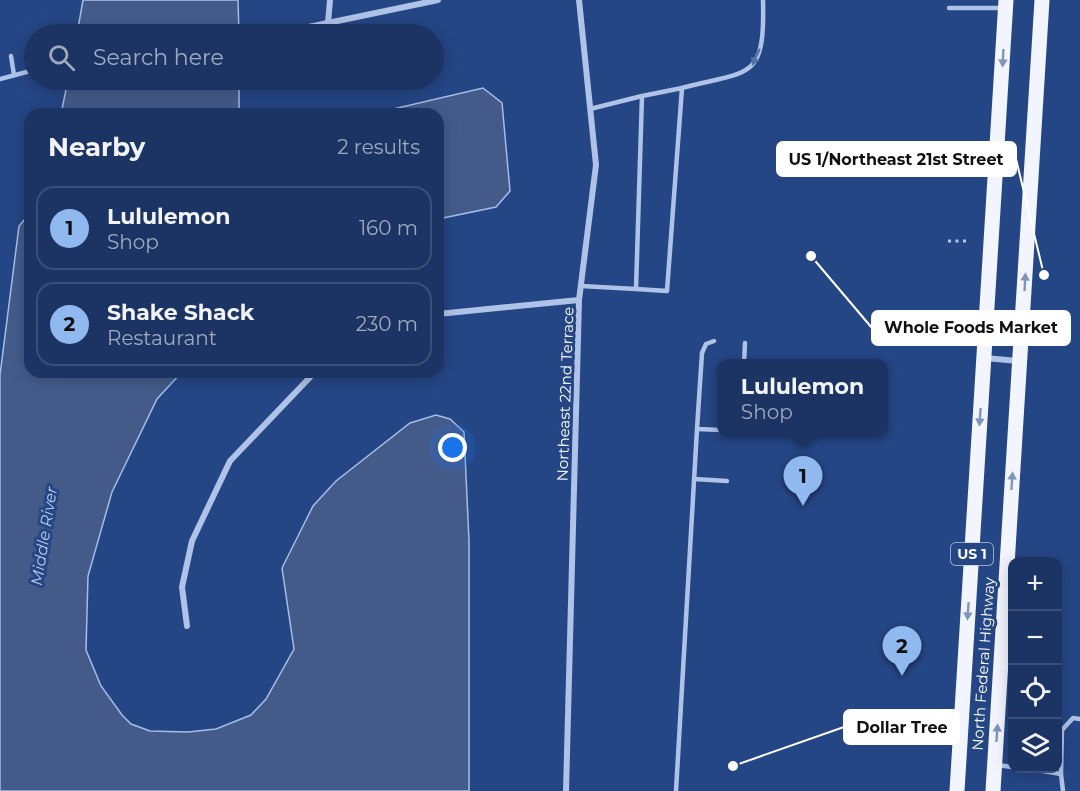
<!DOCTYPE html>
<meta charset="utf-8">
<style>
body{margin:0;font-family:Montserrat,sans-serif;background:#253c6a;color:#f1f3f6}
.controls{position:absolute;right:18px;bottom:18px;display:grid;overflow:hidden;border-radius:12px;box-shadow:0 3px 15px #0003}
.controls button{width:54px;height:54px;display:grid;place-items:center;padding:0;border:0;border-bottom:2px solid #3a4f78;background:#1c3464;color:#f1f3f6;font:30px sans-serif}
.you{position:absolute;left:453px;top:448px;width:21px;height:21px;margin:-15px;border:4px solid #fff;border-radius:50%;background:#1a73e8;box-shadow:0 0 0 9px #1a73e833}
.badge{display:grid;place-items:center;width:39px;height:39px;border-radius:50%;background:#90b9f0;color:#111;font-size:20px;font-weight:700}
.pin{position:absolute;translate:-50% -50px;filter:drop-shadow(0 2px 3px #0008)}
.pin::after{content:'';position:absolute;top:32px;width:21px;height:18px;background:inherit;clip-path:polygon(0 0,100% 0,50% 100%)}
.popup{position:absolute;left:717px;top:359px;width:171px;height:78px;box-sizing:border-box;display:grid;place-content:center;border-radius:12px;background:#1c3464;filter:drop-shadow(0 2px 4px #0005);font-size:20px;white-space:nowrap;color:#a0aabf}
.popup b{font-size:22px;color:#f1f3f6}
.popup::after{content:'';position:absolute;left:50%;top:100%;margin-left:-12px;border:12px solid transparent;border-top-color:#1c3464}
.list{margin:0;padding:0;list-style:none}
h2{display:flex;justify-content:space-between;align-items:center;height:78px;margin:0;padding:0 24px;font-size:26px}
h2 small{font-size:20px;font-weight:400;color:#a0aabf}
.list li{display:grid;grid-template-columns:39px 1fr auto;gap:18px;align-items:center;box-sizing:border-box;height:84px;margin:0 12px 12px;padding:0 12px;border:2px solid #3a4f78;border-radius:18px}
.list b{display:block;font-size:22px;white-space:nowrap}
.list p{margin:0;font-size:20px;white-space:nowrap;color:#a0aabf}
.list em{font-size:20px;font-style:normal;color:#a0aabf}
.icon{flex:none;width:33px;height:33px;fill:none;stroke:currentColor;stroke-width:2;stroke-linecap:round;stroke-linejoin:round}
.map{position:relative;flex:none;width:1080px;height:791px;overflow:hidden}
.search{position:absolute;background:#1c3464;box-shadow:0 3px 15px #0003;left:24px;top:24px;width:420px;height:66px;display:flex;align-items:center;gap:15px;box-sizing:border-box;padding:0 21px;border-radius:33px;color:#a0aabf;font-size:22px}
.panel{position:absolute;background:#1c3464;box-shadow:0 3px 15px #0003;left:24px;top:108px;width:420px;height:270px;border-radius:18px}
.map>svg:first-child{display:block}
.water{fill:#445b8a;stroke:#a4bde9;stroke-width:1.5}
.lines{fill:none;stroke-linecap:round;stroke-linejoin:round}
.path{stroke:#afc3e8;stroke-width:3;stroke-dasharray:3 4.5;stroke-linecap:butt}
.lane{stroke:#afc3e8;stroke-width:4.5}
.street{stroke:#afc3e8;stroke-width:6}
.primary{stroke:#f2f5fe;stroke-width:15}
.oneway{fill:#5572a8}
.oneway2{fill:#8195bb}
.labels{text-anchor:middle;dominant-baseline:central;stroke-width:6;stroke-linejoin:round;paint-order:stroke}
.shield{fill:#254685;stroke:#bec8da;stroke-width:1.5}
.shield-label{font-size:14px;font-weight:bold;fill:#fff}
.street-label{font-size:15px;fill:#fff;stroke:#254685}
.water-label{font-size:16px;font-style:italic;fill:#bbcef0;stroke:#254685}
.leader{fill:none;stroke:#fff;stroke-width:2}
.callout-dot{fill:#fff;stroke:#254685;stroke-width:2}
.callout{fill:#fff;stroke:#fff;stroke-width:2}
.callout-label{font-size:16px;text-anchor:middle;font-weight:bold;fill:#111}
</style>
<div class="map">
<svg width="1080" height="791" viewBox="0 0 1080 791">
<rect width="100%" height="100%" fill="#254685"/>
<!-- water -->
<g class="water">
<polygon points="83,0 238,0 239,34 77,34"/>
<polygon points="68,80 239,80 239,114 61,114"/>
<polygon points="483,88 502,103 510,191 496,207 438,219 438,114 372,114"/>
<polygon points="30,213 30,372 182,372 157,399 112,492 88,576 86,650 101,686 122,715 131,724 150,731 188,732 216,729 251,715 266,699 294,649 282,568 313,506 336,481 410,423 436,415 450,419 464,432 469,541 469,791 0,791 0,375 19,226"/>
</g>
<g class="lines">
<!-- path -->
<polyline class="path" points="948,241 966,241"/>
<!-- lane -->
<g class="lane">
<polyline points="949,8 1003,8"/>
<polyline points="11,56 14,75"/>
<polyline points="0,79 34,70"/>
<path d="M 682,88 C 751,70 765,81 763,0"/>
<polyline points="590,109 642,96 636,289 667,291 682,88 642,96"/>
<polyline points="581,286 636,289"/>
<polyline points="714,341 706,344 702,353 697,429 722,430"/>
<polyline points="744,364 745,343"/>
<polyline points="694,479 727,481"/>
<polyline points="997,765 1012,767"/>
<polyline points="1025,768 1061,774 1063,791"/>
<polyline points="1061,774 1062,730 1073,718 1080,719"/>
<polyline points="676,791 697,429"/>
</g>
<!-- street -->
<g class="street">
<polyline points="328,23 330,0"/>
<polyline points="275,34 438,0"/>
<polyline points="438,314 579,300"/>
<polyline points="985,358 1019,361"/>
<polyline points="187,626 182,587 192,541 230,461 315,372"/>
<polyline points="566,791 579,300 596,165 579,0"/>
</g>
<!-- primary -->
<g class="primary">
<polyline points="957,791 1006,0"/>
<polyline points="993,791 1042,0"/>
</g>
</g>
<!-- one-way arrows -->
<defs><path id="oneway-solid" d="M-6-.8H1V-3.2L6.5 0L1 3.2V.8H-6Z" transform="scale(1.5)"/></defs>
<use class="oneway" href="#oneway-solid" transform="translate(756 57) rotate(114)"/>
<g class="oneway2">
<use href="#oneway-solid" transform="translate(1003 58) rotate(93)"/>
<use href="#oneway-solid" transform="translate(1025 282) rotate(-87)"/>
<use href="#oneway-solid" transform="translate(980 417) rotate(94)"/>
<use href="#oneway-solid" transform="translate(1012 481) rotate(-86)"/>
<use href="#oneway-solid" transform="translate(968 611) rotate(94)"/>
<use href="#oneway-solid" transform="translate(997 733) rotate(-86)"/>
</g>
<g class="labels">
<!-- shield labels -->
<rect class="shield" x="951" y="543" width="42" height="22" rx="4.5"/>
<g class="shield-label">
<text x="972" y="554">US 1</text>
</g>
<!-- street labels -->
<g class="street-label">
<text transform="translate(565 394) rotate(-88)">Northeast 22nd Terrace</text>
<text transform="translate(983 664) rotate(-86)">North Federal Highway</text>
</g>
<!-- water labels -->
<g class="water-label">
<text transform="translate(44 536) rotate(-81)">Middle River</text>
</g>
</g>
<!-- callouts -->
<path class="leader" d="M1044 275L1016 159M811 256L872 328M733 766L844 727"/>
<g class="callout-dot">
<circle cx="1044" cy="275" r="6"/>
<circle cx="811" cy="256" r="6"/>
<circle cx="733" cy="766" r="6"/>
</g>
<g class="callout">
<rect x="777" y="142" width="239" height="34" rx="6"/>
<rect x="872" y="311" width="198" height="34" rx="6"/>
<rect x="844" y="710" width="115" height="34" rx="6"/>
</g>
<g class="callout-label">
<text x="896" y="165">US 1/Northeast 21st Street</text>
<text x="971" y="333">Whole Foods Market</text>
<text x="902" y="733">Dollar Tree</text>
</g>
</svg>
<div class="controls">
<button>+</button>
<button>−</button>
<button><svg class="icon" aria-label="locate" viewBox="0 0 24 24"><circle cx="12" cy="12" r="6"/><path d="M12 2v4M12 18v4M2 12h4M18 12h4"/></svg></button>
<button><svg class="icon" aria-label="layers" viewBox="0 0 24 24"><path d="M12 4l9 5-9 5-9-5zM3 14l9 5 9-5"/></svg></button>
</div>
<div class="you"></div>
<div class="pin badge" style="left:803px;top:506px">1</div>
<div class="popup"><b>Lululemon</b>Shop</div>
<div class="pin badge" style="left:902px;top:676px">2</div>
<div class="search"><svg class="icon" aria-label="search" viewBox="0 0 24 24"><circle cx="10" cy="10" r="6"/><path d="M15 15l6 6"/></svg>Search here</div>
<section class="panel">
<h2>Nearby<small>2 results</small></h2>
<ul class="list">
<li><span class="badge">1</span><div><b>Lululemon</b><p>Shop</p></div><em>160 m</em></li>
<li><span class="badge">2</span><div><b>Shake Shack</b><p>Restaurant</p></div><em>230 m</em></li>
</ul>
</section>
</div>
